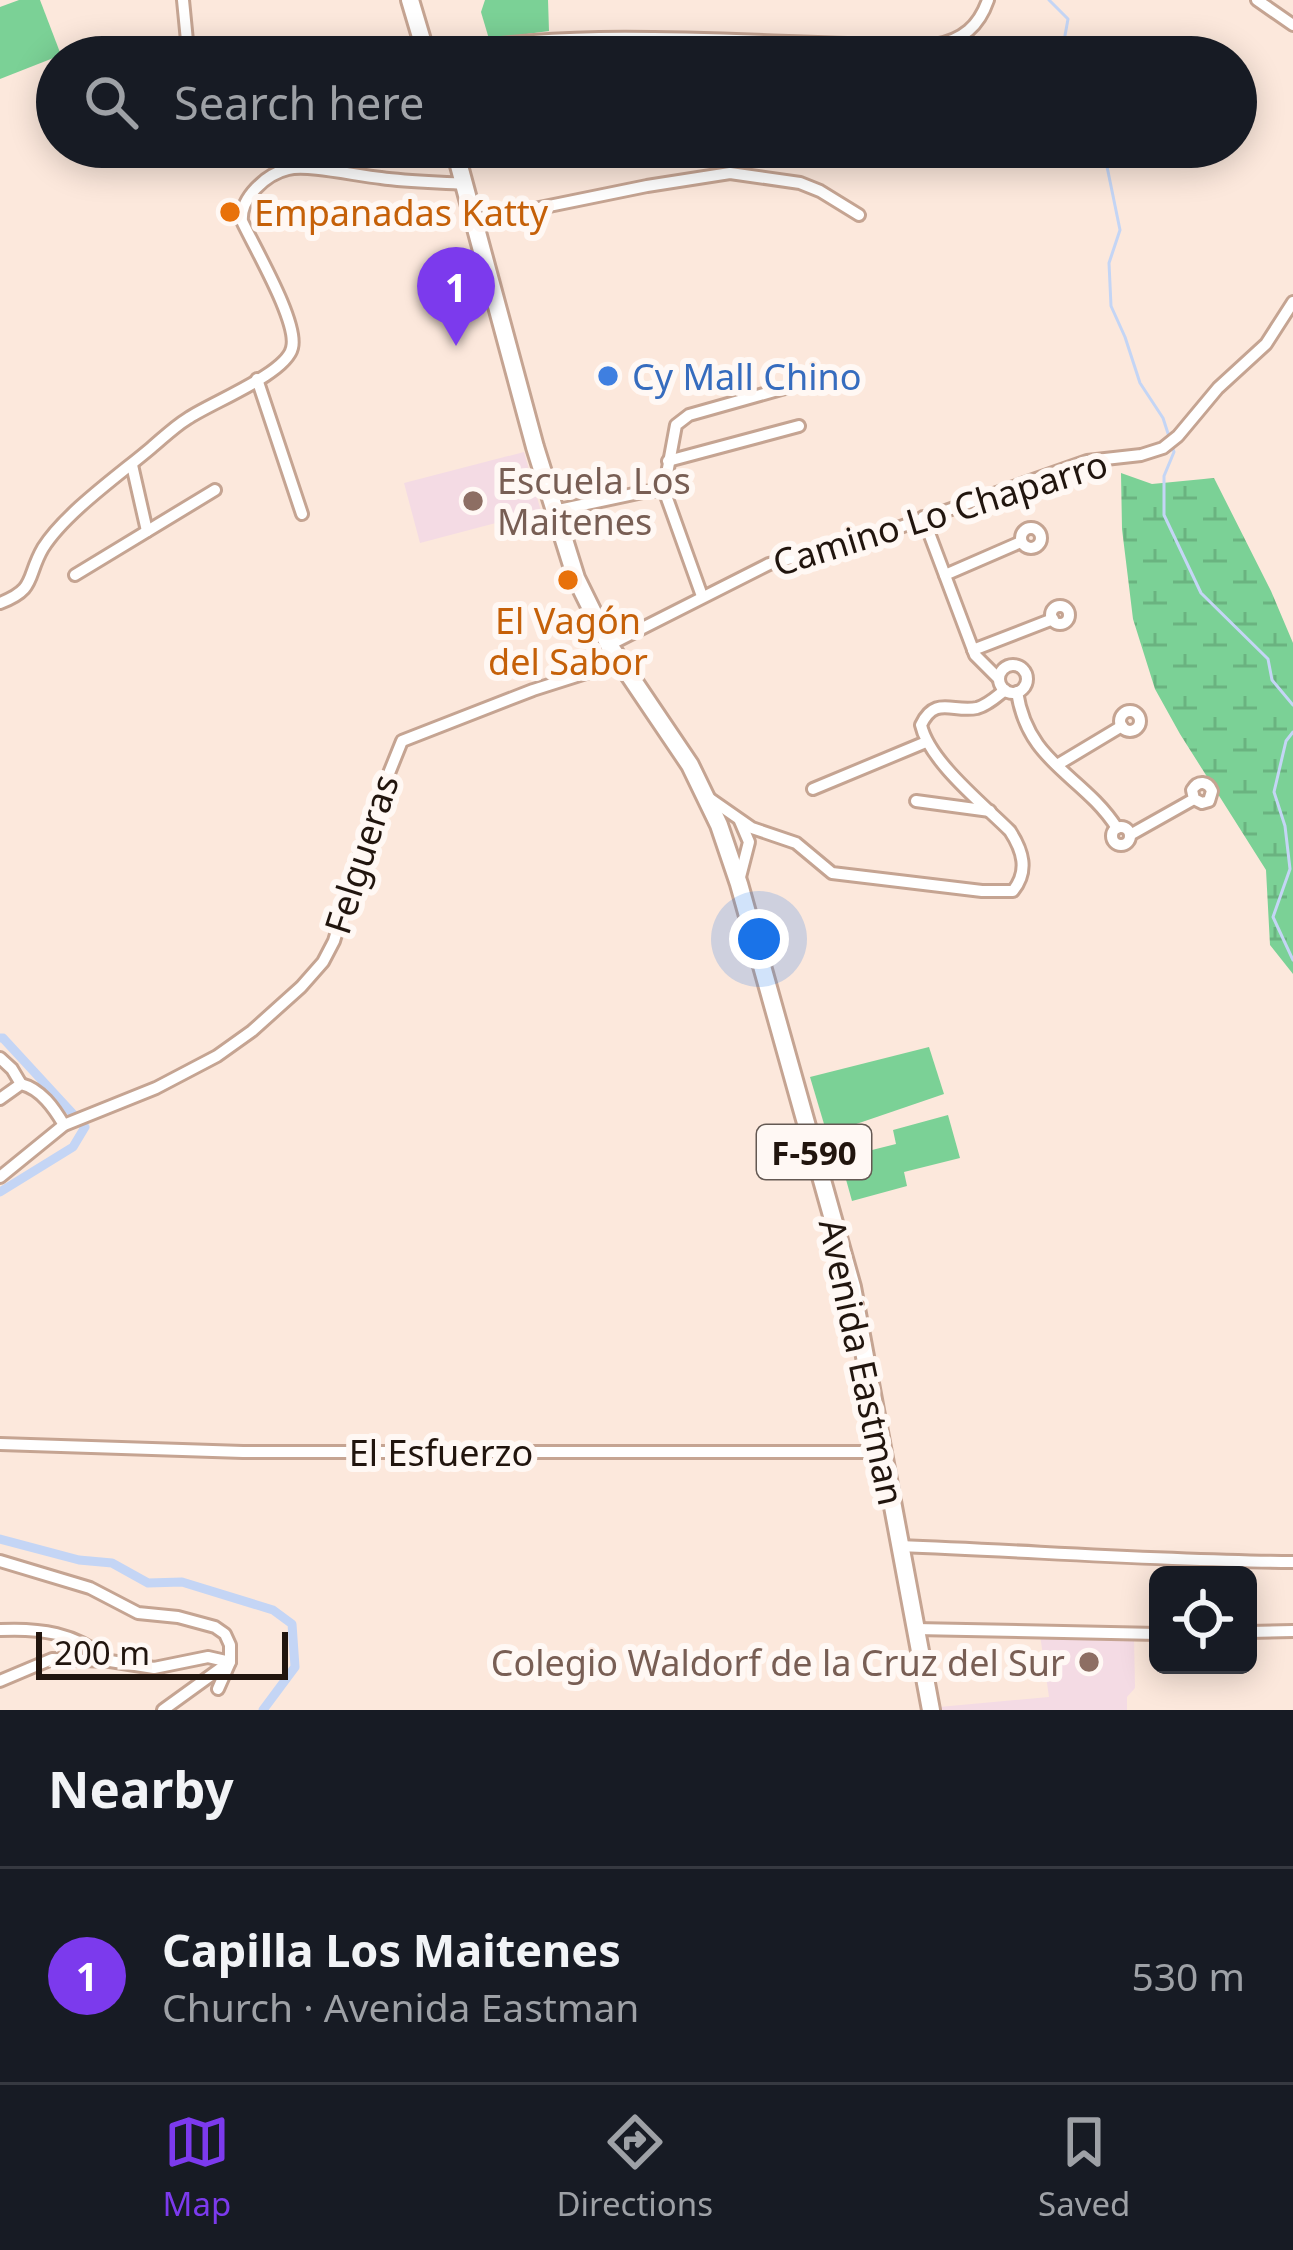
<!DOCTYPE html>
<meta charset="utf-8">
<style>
body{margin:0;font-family:"Noto Sans",sans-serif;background:#242831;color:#f1f3f6}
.controls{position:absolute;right:36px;bottom:36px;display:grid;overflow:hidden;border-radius:18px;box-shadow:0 6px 30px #0003}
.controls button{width:108px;height:108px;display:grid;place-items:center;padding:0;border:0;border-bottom:3px solid #363941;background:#171b24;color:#f1f3f6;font:60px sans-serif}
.scale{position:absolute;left:36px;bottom:30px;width:252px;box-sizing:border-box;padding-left:12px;border:6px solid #21150e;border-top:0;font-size:33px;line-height:42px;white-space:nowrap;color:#21150e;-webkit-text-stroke:9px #fff8f4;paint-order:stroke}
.you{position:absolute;left:759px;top:939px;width:42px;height:42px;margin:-30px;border:9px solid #fff;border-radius:50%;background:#1a73e8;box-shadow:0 0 0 18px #1a73e833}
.badge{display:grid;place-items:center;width:78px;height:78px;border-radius:50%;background:#7c3aed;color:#fff;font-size:39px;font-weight:700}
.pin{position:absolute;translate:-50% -99px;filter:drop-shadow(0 3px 6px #0008)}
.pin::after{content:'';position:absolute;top:63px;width:42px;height:36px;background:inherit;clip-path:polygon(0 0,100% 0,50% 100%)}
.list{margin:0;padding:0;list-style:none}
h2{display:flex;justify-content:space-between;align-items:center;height:156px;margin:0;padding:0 48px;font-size:51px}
h2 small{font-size:39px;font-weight:400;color:#9ea1a6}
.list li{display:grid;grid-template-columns:78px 1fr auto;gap:36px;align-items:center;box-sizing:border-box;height:216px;padding:0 48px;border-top:3px solid #363941}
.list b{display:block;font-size:45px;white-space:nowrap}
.list p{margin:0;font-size:39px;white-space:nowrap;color:#9ea1a6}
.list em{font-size:39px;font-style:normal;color:#9ea1a6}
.icon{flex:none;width:66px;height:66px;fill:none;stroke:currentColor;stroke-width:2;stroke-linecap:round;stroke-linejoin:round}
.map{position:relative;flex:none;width:1293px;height:1710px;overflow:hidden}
.search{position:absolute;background:#171b24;box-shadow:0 6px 30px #0003;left:36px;right:36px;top:36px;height:132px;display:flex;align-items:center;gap:30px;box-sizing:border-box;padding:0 42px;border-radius:66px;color:#9ea1a6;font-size:45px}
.sheet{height:372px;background:#171b24}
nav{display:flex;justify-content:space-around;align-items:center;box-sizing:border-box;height:168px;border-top:3px solid #363941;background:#171b24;font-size:33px;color:#9ea1a6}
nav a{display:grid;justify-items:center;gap:6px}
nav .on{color:#7c3aed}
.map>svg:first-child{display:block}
.education{fill:#f4dbe4}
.green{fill:#7bd196}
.wetland{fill:url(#wetland-marsh)}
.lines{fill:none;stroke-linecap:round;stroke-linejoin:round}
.stream{stroke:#c4d5f5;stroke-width:3}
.canal{stroke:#c4d5f5;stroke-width:9}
.minor-casing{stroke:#c5a492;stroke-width:16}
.primary-casing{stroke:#c5a492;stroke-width:22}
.minor{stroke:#fff;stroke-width:10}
.primary{stroke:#fff;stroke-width:16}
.food-dot{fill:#e8710a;stroke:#fff8f4;stroke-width:4.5}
.shop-dot{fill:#3f7fe0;stroke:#fff8f4;stroke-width:4.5}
.education-dot{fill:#8d6e63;stroke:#fff8f4;stroke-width:4.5}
.labels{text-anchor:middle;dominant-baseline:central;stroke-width:12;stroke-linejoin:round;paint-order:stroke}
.shield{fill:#fff8f4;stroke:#645953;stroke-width:3}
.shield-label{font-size:33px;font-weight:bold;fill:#21150e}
.food-label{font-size:36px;fill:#c56008;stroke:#fff8f4;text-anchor:start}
.shop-label{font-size:36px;fill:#366cbe;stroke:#fff8f4;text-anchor:start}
.education-label{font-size:36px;fill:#785e54;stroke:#fff8f4;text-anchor:start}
.street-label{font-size:36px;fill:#21150e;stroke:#fff8f4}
</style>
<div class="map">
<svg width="1293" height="1710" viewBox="0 0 1293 1710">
<defs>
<pattern id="wetland-marsh" width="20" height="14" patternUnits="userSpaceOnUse" patternTransform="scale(3)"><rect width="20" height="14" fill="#7bd196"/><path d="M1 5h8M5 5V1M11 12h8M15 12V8" fill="none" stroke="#6ab380"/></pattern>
</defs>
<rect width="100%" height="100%" fill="#fce8dc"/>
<!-- education -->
<g class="education">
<polygon points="524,452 541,511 420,543 404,483"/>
<polygon points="1040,1635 1134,1636 1135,1688 1127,1697 1127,1710 939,1710 939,1707 1049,1697"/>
</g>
<!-- green -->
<g class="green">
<polygon points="19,0 40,0 61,55 0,79 0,7"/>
<polygon points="485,0 548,0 549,31 489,39 481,12"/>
<polygon points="929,1047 944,1094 827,1134 810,1077"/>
<polygon points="948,1115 960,1158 904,1172 907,1186 852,1201 840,1158 896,1144 893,1130"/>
</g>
<!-- wetland -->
<polygon class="wetland" points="1121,473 1152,484 1214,478 1271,591 1293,643 1293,974 1270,945 1266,870 1180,734 1155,689 1133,619 1122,529"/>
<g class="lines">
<!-- stream -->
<g class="stream">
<polyline points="1049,0 1068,19 1064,41 1070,57"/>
<polyline points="1103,147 1120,230 1109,263 1111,306 1125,337 1140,383 1163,418 1174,452 1164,476 1164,515 1201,593 1268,659 1272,680 1293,705"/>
<polyline points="1293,732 1286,741 1274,792 1285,826 1290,869 1273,917 1293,960"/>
</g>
<!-- canal -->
<g class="canal">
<polyline points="0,1038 3,1038 85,1127 73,1147 0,1192"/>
<polyline points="0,1539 79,1560 112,1563 148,1583 182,1582 273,1610 292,1624 295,1667 263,1710"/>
</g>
<defs>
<g id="minor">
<polyline points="183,0 188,51"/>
<polyline points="1257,0 1293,25"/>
<path d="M 426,55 C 594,22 766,47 935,45 C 963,40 979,26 988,0"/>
<polyline points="476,221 647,186 730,173 800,183 820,191 859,215"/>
<polyline points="257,379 302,514"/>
<polyline points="668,461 799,426"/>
<polyline points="132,465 147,531"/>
<polyline points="554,511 643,492 664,490"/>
<polyline points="923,517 975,655 999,679"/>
<circle cx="1031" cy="538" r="10"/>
<polyline points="75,575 215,490"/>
<polyline points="945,575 1021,542"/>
<polyline points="702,596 664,490 676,425 689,415 792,386"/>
<path d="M 0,603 C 37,589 26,577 43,548 C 65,513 119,475 151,448 C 163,438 174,427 187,419 C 210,403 286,374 292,348 C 299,323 254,247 242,221 C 240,198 266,174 288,169 C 308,164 358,176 381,178 C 409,182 438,182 466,184"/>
<circle cx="1060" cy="615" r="9"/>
<polyline points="609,645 769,564 872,537 1087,461 1141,455 1163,448 1178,436 1218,388 1266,344 1293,302"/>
<polyline points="973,650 1053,619"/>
<circle cx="1013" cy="679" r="14"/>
<path d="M 1017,692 C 1028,764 1082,774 1117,828"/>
<circle cx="1130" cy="721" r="10"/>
<polyline points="1057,765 1122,726"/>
<polyline points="813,789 926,742"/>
<path d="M 709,798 L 752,828 L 796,843 L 832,873 L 982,891 L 1013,891 C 1029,871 1023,851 1010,831 C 983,804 929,761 921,725 C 935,695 953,713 977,708 C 988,705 996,697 1005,690"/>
<polyline points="916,801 990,811"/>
<circle cx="1121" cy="836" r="9"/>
<path d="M 1130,835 L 1194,799 L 1202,803 L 1209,801 L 1212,791 C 1208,781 1198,780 1192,790 L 1194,799"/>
<polyline points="740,877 749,842 740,821"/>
<polyline points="0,1058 12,1069 21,1084"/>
<path d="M 0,1099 L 21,1084 C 41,1089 54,1108 64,1125"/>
<polyline points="0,1177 64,1125 156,1088 217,1056 252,1031 301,987 323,962 334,941 371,818 402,741 533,690 621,662"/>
<polyline points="0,1444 243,1452 882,1452"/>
<path d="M 900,1546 C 1031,1551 1162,1561 1293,1562"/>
<polyline points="0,1561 90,1588 138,1613 178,1617 215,1627 225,1634 230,1645 230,1662 218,1689"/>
<polyline points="915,1629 1158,1634"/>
<path d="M 0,1630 C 40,1628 75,1633 107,1659"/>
<polyline points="1248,1632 1293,1631"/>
<polyline points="0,1681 52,1659 110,1661 154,1668 208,1657 230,1662"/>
<polyline points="163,1710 228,1663"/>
</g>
<g id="primary">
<polyline points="410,0 427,57"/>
<polyline points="454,147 535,447 576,578 609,645 690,765 719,825 739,884 852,1287 931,1710"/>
</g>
</defs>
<!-- minor casing -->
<use href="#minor" class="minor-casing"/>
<!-- primary casing -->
<use href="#primary" class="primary-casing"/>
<!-- minor -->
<use href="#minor" class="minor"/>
<!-- primary -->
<use href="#primary" class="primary"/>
</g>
<!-- markers -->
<g class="food-dot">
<circle cx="230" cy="212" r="12"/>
<circle cx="568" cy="580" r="12"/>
</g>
<circle class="shop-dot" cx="608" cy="376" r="12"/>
<g class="education-dot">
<circle cx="473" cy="501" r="12"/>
<circle cx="1089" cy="1662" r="12"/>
</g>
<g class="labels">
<!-- shield labels -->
<rect class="shield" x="757" y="1125" width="114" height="54" rx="9"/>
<g class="shield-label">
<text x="814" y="1152">F-590</text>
</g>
<!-- food labels -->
<g class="food-label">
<text x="254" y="212">Empanadas Katty</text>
<text x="568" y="620" text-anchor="middle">El Vagón<tspan x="568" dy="41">del Sabor</tspan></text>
</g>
<!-- shop labels -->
<g class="shop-label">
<text x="632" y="376">Cy Mall Chino</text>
</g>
<!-- education labels -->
<g class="education-label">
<text x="497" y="480">Escuela Los<tspan x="497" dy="41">Maitenes</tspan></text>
<text x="1065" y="1662" text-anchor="end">Colegio Waldorf de la Cruz del Sur</text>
</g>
<!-- street labels -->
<g class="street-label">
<text transform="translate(940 513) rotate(-17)">Camino Lo Chaparro</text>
<text transform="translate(361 854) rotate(-72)">Felgueras</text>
<text transform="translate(862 1362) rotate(78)">Avenida Eastman</text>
<text x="441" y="1452">El Esfuerzo</text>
</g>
</g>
</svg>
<div class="controls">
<button><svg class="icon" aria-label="locate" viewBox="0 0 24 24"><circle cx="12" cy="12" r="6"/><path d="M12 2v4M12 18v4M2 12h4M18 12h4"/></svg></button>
</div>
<div class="scale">200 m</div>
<div class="you"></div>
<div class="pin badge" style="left:456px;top:346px">1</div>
<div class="search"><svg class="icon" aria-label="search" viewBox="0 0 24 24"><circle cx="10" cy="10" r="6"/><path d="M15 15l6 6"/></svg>Search here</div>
</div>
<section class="sheet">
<h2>Nearby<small></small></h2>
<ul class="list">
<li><span class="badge">1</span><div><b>Capilla Los Maitenes</b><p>Church · Avenida Eastman</p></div><em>530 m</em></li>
</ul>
</section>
<nav>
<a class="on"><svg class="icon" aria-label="map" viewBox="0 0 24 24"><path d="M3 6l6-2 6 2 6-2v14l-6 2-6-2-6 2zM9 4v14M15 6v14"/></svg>Map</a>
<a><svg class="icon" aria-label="directions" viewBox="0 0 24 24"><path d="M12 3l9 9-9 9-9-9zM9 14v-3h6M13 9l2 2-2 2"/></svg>Directions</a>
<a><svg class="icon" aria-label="saved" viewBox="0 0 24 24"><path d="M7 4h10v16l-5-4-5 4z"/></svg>Saved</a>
</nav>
